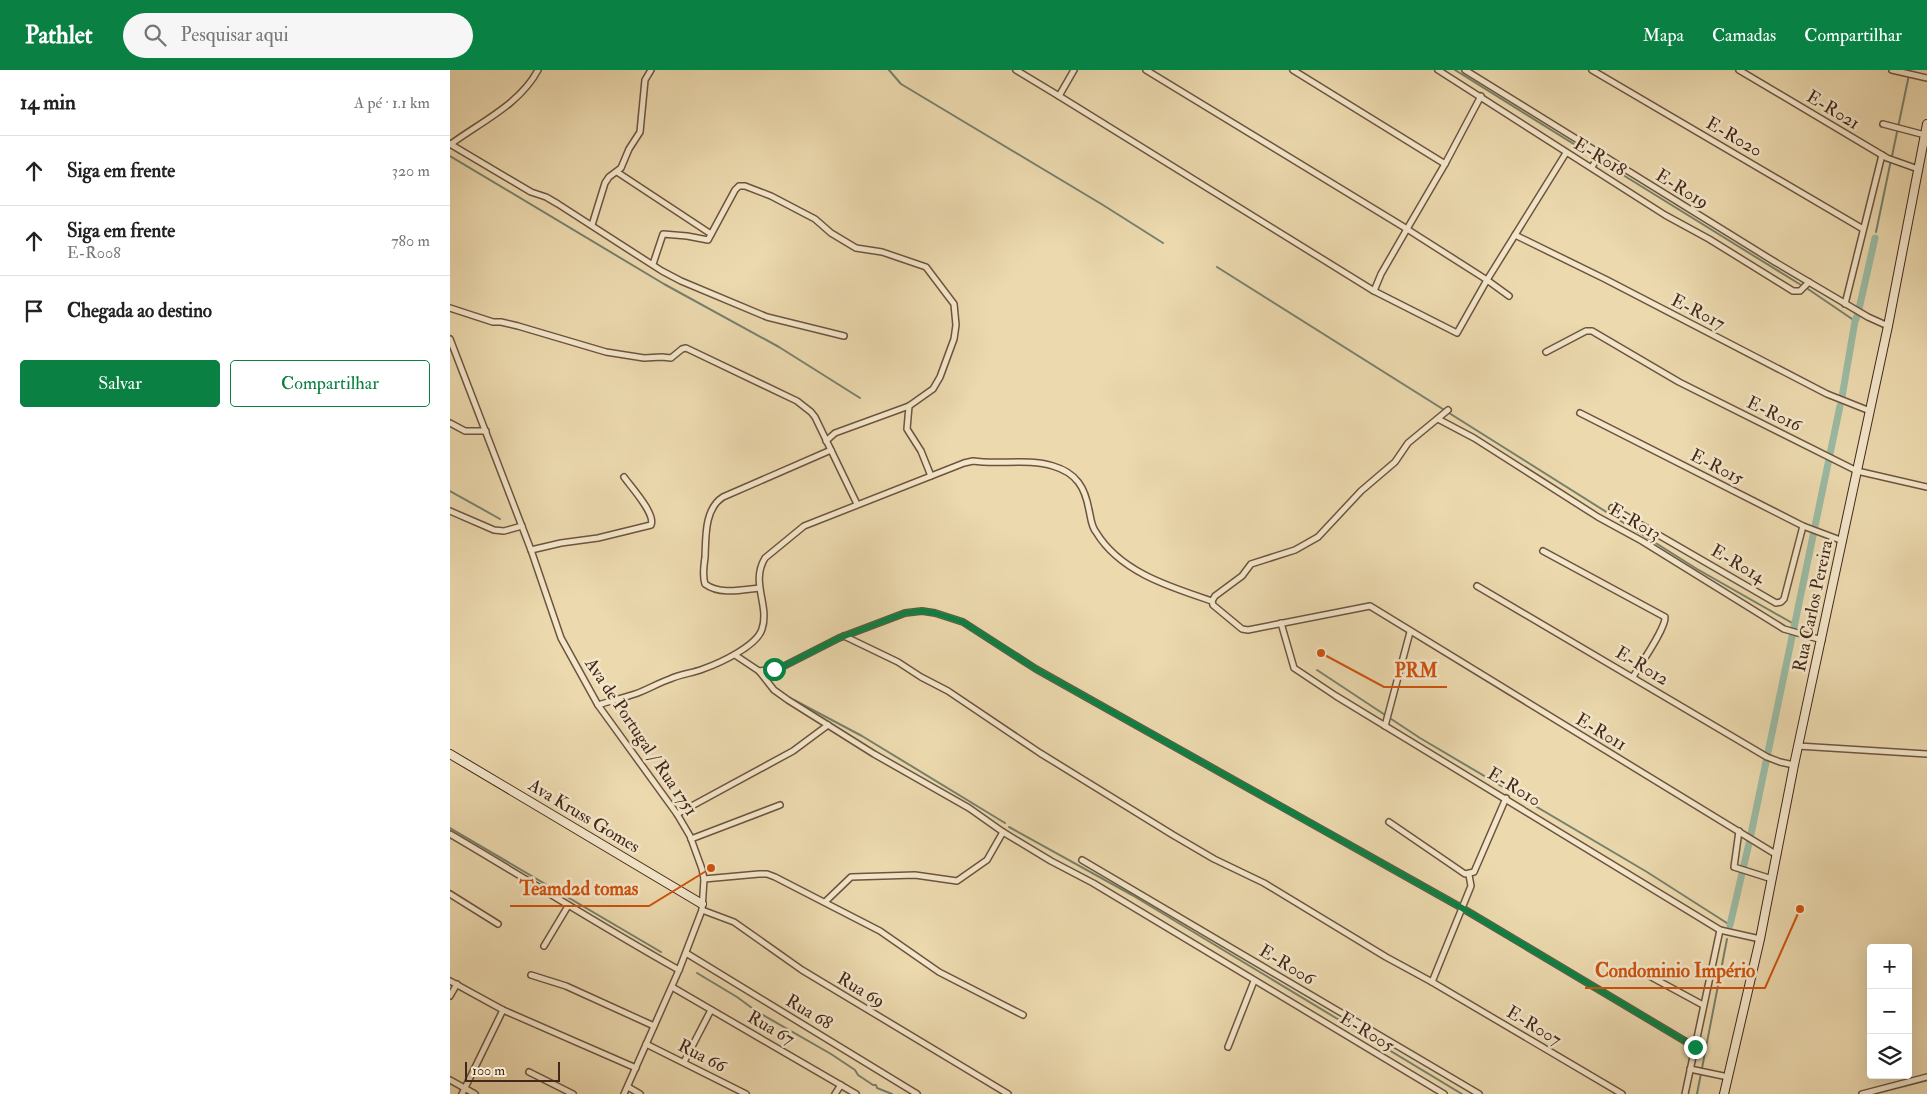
<!DOCTYPE html>
<html lang="pt">
<meta charset="utf-8">
<style>
body{margin:0;font-family:"IM FELL Double Pica",serif;background:#f6f6f6;color:#222}
.controls{position:absolute;right:15px;bottom:15px;display:grid;overflow:hidden;border-radius:5px;box-shadow:0 5px 20px #0002}
.controls button{width:45px;height:45px;display:grid;place-items:center;padding:0;border:0;border-bottom:1px solid #e0e0e0;background:#fff;color:#222;font:25px sans-serif}
.scale{position:absolute;left:15px;bottom:12px;width:95px;box-sizing:border-box;padding-left:5px;border:2px solid #43271a;border-top:0;font-size:14px;line-height:18px;white-space:nowrap;color:#43271a;-webkit-text-stroke:4px #f3e6ca;paint-order:stroke}
.stop{position:absolute;width:15px;height:15px;margin:-11px;border:4px solid #0b8043;border-radius:50%;background:#fff}
.stop.end{background:#0b8043;border-color:#fff;box-shadow:0 1px 5px #0008}
.list{margin:0;padding:0;list-style:none}
h2{display:flex;justify-content:space-between;align-items:center;height:65px;margin:0;padding:0 20px;font-size:21px}
h2 small{font-size:16px;font-weight:400;color:#767676}
.list li{display:grid;grid-template-columns:32px 1fr auto;gap:15px;align-items:center;box-sizing:border-box;height:70px;padding:0 20px;border-top:1px solid #e0e0e0}
.list b{display:block;font-size:19px;white-space:nowrap}
.list p{margin:0;font-size:16px;white-space:nowrap;color:#767676}
.list em{font-size:16px;font-style:normal;color:#767676}
.actions{display:flex;gap:10px;padding:15px 20px}
.actions a{flex:1;padding:11px 0;border:1px solid #0b8043;border-radius:5px;text-align:center;font-size:18px;color:#0b8043}
.actions .main{background:#0b8043;color:#fff}
.icon{flex:none;width:28px;height:28px;fill:none;stroke:currentColor;stroke-width:2;stroke-linecap:round;stroke-linejoin:round}
.map{position:relative;flex:none;width:1477px;height:1024px;overflow:hidden}
header{display:flex;align-items:center;gap:30px;box-sizing:border-box;height:70px;padding:0 25px;background:#0b8043;color:#fff}
header strong{font-size:24px}
nav{display:flex;gap:28px;margin-inline-start:auto;font-size:18px}
.search{width:350px;height:45px;background:#f6f6f6;display:flex;align-items:center;gap:12px;box-sizing:border-box;padding:0 18px;border-radius:28px;color:#767676;font-size:19px}
main{display:flex}
aside{flex:1;background:#fff}
.map>svg:first-child{display:block}
.lines{fill:none;stroke-linecap:round;stroke-linejoin:round}
.stream{stroke:#77806d;stroke-width:2}
.canal{stroke:#9abba4;stroke-width:7}
.street-casing{stroke:#6d543f;stroke-width:8}
.secondary-casing{stroke:#43271a;stroke-width:10}
.street{stroke:#f3e6ca;stroke-width:5}
.secondary{stroke:#f3e6ca;stroke-width:8}
.route{stroke:#0b8043;stroke-width:6}
.labels{text-anchor:middle;dominant-baseline:central;stroke-width:5;stroke-linejoin:round;paint-order:stroke}
.street-label{font-size:18px;fill:#43271a;stroke:#f3e6ca}
.leader{fill:none;stroke:#cf520e;stroke-width:2}
.callout-dot{fill:#cf520e;stroke:#f3e6ca;stroke-width:2}
.callout-label{font-size:19px;text-anchor:middle;font-weight:bold;fill:#cf520e;stroke:#f3e6ca;stroke-width:5;stroke-linejoin:round;paint-order:stroke}
</style>
<header>
<strong>Pathlet</strong>
<div class="search"><svg class="icon" aria-label="search" viewBox="0 0 24 24"><circle cx="10" cy="10" r="6"/><path d="M15 15l6 6"/></svg>Pesquisar aqui</div>
<nav><a>Mapa</a><a>Camadas</a><a>Compartilhar</a></nav>
</header>
<main>
<aside>
<h2>14 min<small>A pé · 1.1 km</small></h2>
<ul class="list">
<li><svg class="icon" aria-label="ahead" viewBox="0 0 24 24"><path d="M12 20V5M6 11l6-6 6 6"/></svg><div><b>Siga em frente</b></div><em>320 m</em></li>
<li><svg class="icon" aria-label="ahead" viewBox="0 0 24 24"><path d="M12 20V5M6 11l6-6 6 6"/></svg><div><b>Siga em frente</b><p>E-R008</p></div><em>780 m</em></li>
<li><svg class="icon" aria-label="arrive" viewBox="0 0 24 24"><path d="M6 21V4h12l-3 4 3 4H6"/></svg><div><b>Chegada ao destino</b></div></li>
</ul>
<div class="actions"><a class="main">Salvar</a><a>Compartilhar</a></div>
</aside>
<div class="map">
<svg width="1477" height="1024" viewBox="0 0 1477 1024">
<rect width="100%" height="100%" fill="#ecd9ae"/>
<filter id="stains"><feTurbulence type="fractalNoise" baseFrequency=".004" numOctaves="4"/><feColorMatrix values="0 0 0 0 .2 0 0 0 0 .09 0 0 0 0 .02 0 0 0 .5 -.17"/></filter>
<radialGradient id="worn" r=".72"><stop offset=".6" stop-color="#630" stop-opacity="0"/><stop offset="1" stop-color="#630" stop-opacity=".3"/></radialGradient>
<g class="lines">
<!-- stream -->
<g class="stream">
<polyline points="439,0 451,14 653,135 713,173"/>
<polyline points="1005,0 1143,86"/>
<polyline points="0,86 214,214 329,277 410,328"/>
<polyline points="1442,86 1460,0"/>
<polyline points="1152,92 1351,215"/>
<polyline points="1426,162 1441,90"/>
<polyline points="767,197 1247,499 1344,554"/>
<polyline points="1358,219 1405,251"/>
<polyline points="0,421 50,449"/>
<polyline points="867,600 970,668 1197,802 1280,855"/>
<polyline points="344,630 412,666 555,753"/>
<polyline points="559,757 682,825 1012,1024"/>
<polyline points="0,758 211,882"/>
<polyline points="247,903 287,927 306,941 381,984 405,1000 408,1005 423,1015 426,1015 427,1018 442,1024"/>
<polyline points="1247,1024 1277,869"/>
</g>
<!-- canal -->
<g class="canal">
<polyline points="1409,239 1425,168"/>
<polyline points="1392,327 1405,251 1408,244"/>
<polyline points="1280,855 1300,769 1390,336"/>
</g>
<defs>
<g id="street">
<polyline points="566,0 609,26 624,0"/>
<polyline points="696,0 957,159 995,94 1031,26"/>
<polyline points="843,0 995,94"/>
<polyline points="988,0 1215,145 1259,169 1343,221 1350,221 1359,212"/>
<polyline points="1015,0 1325,192 1418,247 1438,256"/>
<polyline points="1142,0 1413,159"/>
<polyline points="1289,0 1437,88 1468,99"/>
<polyline points="1442,0 1477,8"/>
<polyline points="609,26 924,221 1007,263 1037,210 1116,83"/>
<polyline points="1433,54 1475,65"/>
<polyline points="0,74 81,122 96,127 108,134 212,201 231,211 317,247 394,266"/>
<path d="M 1,74 C 31,52 70,34 88,0"/>
<polyline points="1142,97 1150,84"/>
<polyline points="167,102 261,164"/>
<polyline points="142,155 155,113 159,107 171,98 179,79 190,62 195,10 201,0"/>
<polyline points="1065,165 1155,209 1377,324 1420,341"/>
<polyline points="203,194 213,164 237,166 258,170 285,120 289,116 295,116 321,126 365,149 381,163 406,178 432,182 476,197 504,234 506,255 504,269 490,307 483,319 459,336 385,363 376,371"/>
<polyline points="924,221 931,204 957,159 1037,210 1059,226"/>
<polyline points="1395,234 1432,85"/>
<polyline points="0,238 43,252 51,252 68,256 156,282 194,288 212,287 221,288 232,279 236,278 347,331 361,342 365,347 407,434"/>
<polyline points="0,269 81,480 111,568 148,635 227,744 240,766 252,799 254,809 252,840 229,900 174,1024"/>
<polyline points="1096,282 1136,261 1142,261 1229,312 1407,401 1477,417"/>
<polyline points="459,336 457,359 471,381 481,406"/>
<polyline points="1130,343 1353,456 1393,471"/>
<polyline points="988,349 1024,368 1148,447 1192,471 1334,559 1372,570"/>
<polyline points="0,353 15,361 36,361"/>
<polyline points="1162,438 1326,533 1331,532 1334,529 1353,456"/>
<polyline points="0,441 44,460 54,461 72,456"/>
<path d="M 81,480 L 111,473 L 148,468 L 201,455 C 206,444 181,417 174,407"/>
<path d="M 1093,481 L 1215,547 C 1216,558 1190,595 1183,607"/>
<polyline points="1027,516 1317,687 1330,692 1344,695"/>
<path d="M 309,518 C 291,520 270,525 255,514 C 252,505 254,496 255,487 C 256,468 254,439 273,427 L 381,380"/>
<polyline points="762,531 765,526 792,506 801,494 845,480 868,467 911,421 945,392 958,373 998,340"/>
<polyline points="831,553 844,598 886,626 1270,860 1310,869"/>
<polyline points="394,566 448,592 471,607 498,621 590,683 723,765 764,789 814,813 936,887 982,912 1172,1024"/>
<polyline points="285,585 309,601 324,620 338,630 424,684 519,738 553,762 601,791 643,813 994,1024"/>
<polyline points="309,601 324,599 334,596 389,568 455,543 472,541 485,543 513,552 586,599 1012,838 1245,977"/>
<path d="M 148,635 C 160,631 173,628 185,624 C 197,620 208,613 220,609 C 231,604 243,603 253,599 C 270,593 307,576 312,559 C 320,535 300,513 315,488 L 354,456 L 514,393 L 523,391 C 549,395 578,388 603,396 C 627,403 635,418 639,440 C 641,448 641,456 646,462 C 670,502 720,517 762,531 L 763,535 L 792,559 L 798,560 L 920,536 L 1327,785"/>
<polyline points="935,656 960,562"/>
<polyline points="1348,676 1477,684"/>
<polyline points="227,744 343,681 378,655"/>
<polyline points="939,752 1015,804 1024,802 1056,728"/>
<polyline points="1289,761 1284,797 1322,809"/>
<path d="M 0,764 C 77,809 152,857 229,900"/>
<polyline points="241,769 330,735"/>
<polyline points="632,790 1029,1024"/>
<polyline points="254,809 309,804 317,804 325,807 430,861 489,902 573,945"/>
<polyline points="0,824 48,854"/>
<polyline points="375,832 401,807 465,805 507,811 537,790 553,762"/>
<polyline points="252,840 284,852 352,900 558,1024"/>
<polyline points="94,876 118,836"/>
<polyline points="236,883 467,1024"/>
<polyline points="1192,902 1253,935"/>
<polyline points="81,905 116,916 204,956"/>
<polyline points="0,911 53,940 186,998"/>
<polyline points="982,912 1021,816 1019,805"/>
<polyline points="222,917 406,1024"/>
<polyline points="0,926 7,914"/>
<polyline points="196,974 296,1024"/>
<polyline points="778,977 804,911"/>
<polyline points="234,992 261,940"/>
<polyline points="1240,999 1278,1007"/>
<polyline points="79,1002 123,1024"/>
<polyline points="0,1010 25,1024"/>
<polyline points="178,1017 190,1024"/>
<polyline points="12,1024 53,940"/>
<polyline points="385,1024 391,1015"/>
<polyline points="1235,1024 1270,860"/>
<polyline points="1412,1024 1477,1007"/>
</g>
<g id="secondary">
<polyline points="0,684 252,834"/>
<polyline points="1274,1024 1310,869 1344,695 1438,256 1477,54"/>
</g>
</defs>
<!-- street casing -->
<use href="#street" class="street-casing"/>
<!-- secondary casing -->
<use href="#secondary" class="secondary-casing"/>
<!-- street -->
<use href="#street" class="street"/>
<!-- secondary -->
<use href="#secondary" class="secondary"/>
</g>
<g class="lines">
<!-- route -->
<polyline class="route" points="324,599 334,596 389,568 455,543 472,541 485,543 513,552 586,599 1012,838 1245,977"/>
</g>
<g class="labels">
<!-- street labels -->
<g class="street-label">
<text transform="translate(1383 40) rotate(31)">E-R021</text>
<text transform="translate(1284 67) rotate(30)">E-R020</text>
<text transform="translate(1150 87) rotate(31)">E-R018</text>
<text transform="translate(1232 119) rotate(32)">E-R019</text>
<text transform="translate(1248 242) rotate(27)">E-R017</text>
<text transform="translate(1324 344) rotate(26)">E-R016</text>
<text transform="translate(1267 397) rotate(27)">E-R015</text>
<text transform="translate(1185 452) rotate(30)">E-R013</text>
<text transform="translate(1288 494) rotate(30)">E-R014</text>
<text transform="translate(1363 536) rotate(-78)">Rua Carlos Pereira</text>
<text transform="translate(1192 596) rotate(31)">E-R012</text>
<text transform="translate(1151 662) rotate(31)">E-R011</text>
<text transform="translate(191 667) rotate(56)">Ava de Portugal / Rua 1751</text>
<text transform="translate(1064 717) rotate(31)">E-R010</text>
<text transform="translate(134 746) rotate(31)">Ava Kruss Gomes</text>
<text transform="translate(837 895) rotate(31)">E-R006</text>
<text transform="translate(411 920) rotate(31)">Rua 69</text>
<text transform="translate(359 942) rotate(31)">Rua 68</text>
<text transform="translate(1084 956) rotate(31)">E-R007</text>
<text transform="translate(321 958) rotate(30)">Rua 67</text>
<text transform="translate(917 962) rotate(31)">E-R005</text>
<text transform="translate(252 986) rotate(27)">Rua 66</text>
</g>
</g>
<!-- callouts -->
<path class="leader" d="M871 583L934 617H997M261 798L199 836H60M1350 839L1315 918H1135"/>
<g class="callout-dot">
<circle cx="871" cy="583" r="5"/>
<circle cx="261" cy="798" r="5"/>
<circle cx="1350" cy="839" r="5"/>
</g>
<g class="callout-label">
<text x="966" y="607">PRM</text>
<text x="129" y="825">Teamd2d tomas</text>
<text x="1225" y="907">Condominio Império</text>
</g>
<rect width="100%" height="100%" filter="url(#stains)"/>
<rect width="100%" height="100%" fill="url(#worn)"/>
</svg>
<div class="controls">
<button>+</button>
<button>−</button>
<button><svg class="icon" aria-label="layers" viewBox="0 0 24 24"><path d="M12 4l9 5-9 5-9-5zM3 14l9 5 9-5"/></svg></button>
</div>
<div class="scale">100 m</div>
<div class="stop" style="left:324px;top:599px"></div>
<div class="stop end" style="left:1245px;top:977px"></div>
</div>
</main>
